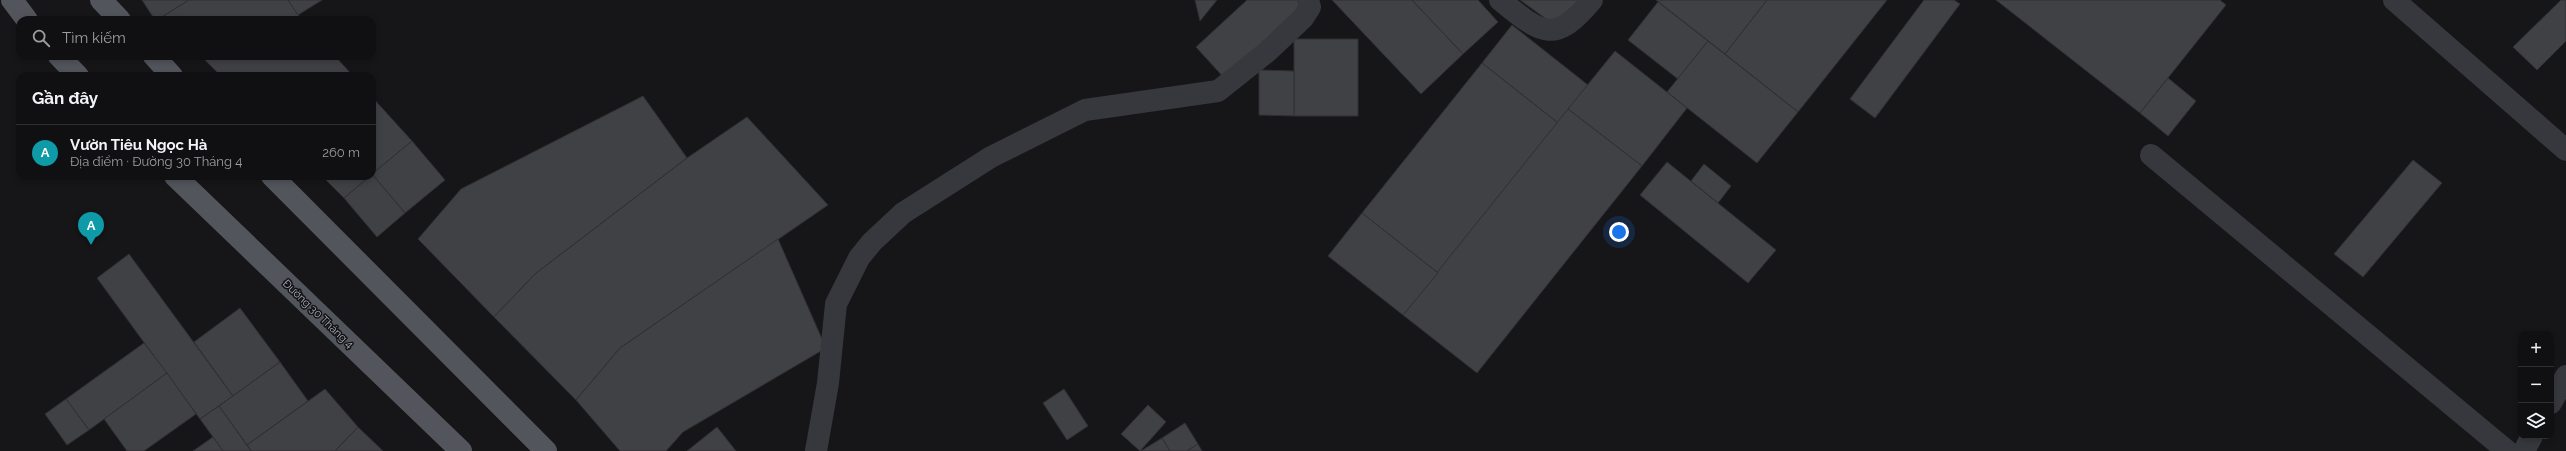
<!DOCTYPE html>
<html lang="vi">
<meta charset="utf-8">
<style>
body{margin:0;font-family:Raleway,sans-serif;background:#19191b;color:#f1f3f6}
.controls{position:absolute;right:12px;bottom:12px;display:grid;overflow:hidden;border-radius:8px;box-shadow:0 2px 6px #0003}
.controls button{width:36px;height:36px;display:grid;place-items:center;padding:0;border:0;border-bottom:1px solid #303032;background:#101012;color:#f1f3f6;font:20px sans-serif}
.you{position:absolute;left:1619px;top:232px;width:14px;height:14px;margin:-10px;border:3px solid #fff;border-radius:50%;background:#1a73e8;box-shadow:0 0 0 6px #1a73e833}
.badge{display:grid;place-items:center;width:26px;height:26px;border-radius:50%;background:#0b8043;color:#fff;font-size:13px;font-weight:700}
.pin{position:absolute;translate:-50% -33px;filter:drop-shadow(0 1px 2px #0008)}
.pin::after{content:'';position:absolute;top:21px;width:14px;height:12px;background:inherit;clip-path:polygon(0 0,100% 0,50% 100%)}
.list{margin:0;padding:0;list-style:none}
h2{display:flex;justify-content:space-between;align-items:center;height:52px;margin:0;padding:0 16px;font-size:17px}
h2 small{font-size:13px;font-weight:400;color:#9c9d9f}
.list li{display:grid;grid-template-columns:26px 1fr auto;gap:12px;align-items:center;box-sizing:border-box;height:56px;padding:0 16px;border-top:1px solid #303032}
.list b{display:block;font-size:15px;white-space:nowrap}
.list p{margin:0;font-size:13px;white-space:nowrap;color:#9c9d9f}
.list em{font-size:13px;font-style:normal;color:#9c9d9f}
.icon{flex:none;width:22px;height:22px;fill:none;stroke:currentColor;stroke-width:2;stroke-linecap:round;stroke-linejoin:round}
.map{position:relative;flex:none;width:2566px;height:451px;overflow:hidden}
.search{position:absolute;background:#101012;box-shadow:0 2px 6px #0003;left:16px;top:16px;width:360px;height:44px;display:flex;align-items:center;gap:10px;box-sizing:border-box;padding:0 14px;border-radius:12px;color:#9c9d9f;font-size:15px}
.panel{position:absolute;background:#101012;box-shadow:0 2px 6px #0003;left:16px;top:72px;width:360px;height:108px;border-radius:12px}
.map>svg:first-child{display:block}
.building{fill:#404145;stroke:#303034}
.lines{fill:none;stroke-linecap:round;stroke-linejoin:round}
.minor{stroke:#37383d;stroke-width:22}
.major{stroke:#53555c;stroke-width:22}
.labels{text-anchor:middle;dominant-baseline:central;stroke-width:3;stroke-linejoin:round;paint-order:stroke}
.street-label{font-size:11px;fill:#a8adb8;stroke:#111113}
</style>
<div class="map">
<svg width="2566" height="451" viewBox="0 0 2566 451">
<rect width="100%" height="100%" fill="#161618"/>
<!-- building -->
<g class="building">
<polygon points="142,0 189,0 157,20 155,20"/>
<polygon points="189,0 288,0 302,20 164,20 162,17"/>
<polygon points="288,0 322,0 298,15"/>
<polygon points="1195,0 1217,0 1200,21"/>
<polygon points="1247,0 1300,0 1306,6 1226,80 1196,47"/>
<polygon points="1332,0 1412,0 1463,54 1421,94"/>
<polygon points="1412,0 1478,0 1498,22 1463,54"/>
<polygon points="1520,0 1583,0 1556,26"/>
<polygon points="1656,0 1767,0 1725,54"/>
<polygon points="1767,0 1887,0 1798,112 1725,54"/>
<polygon points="1924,0 1954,0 1960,4 1875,118 1850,99"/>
<polygon points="1996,0 2220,0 2226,5 2140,113"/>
<polygon points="2561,0 2566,0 2566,41 2537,70 2513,47"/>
<polygon points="1658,2 1708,41 1678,79 1628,40"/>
<polygon points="1512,25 1588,85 1558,123 1482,63"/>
<rect x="1294" y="39" width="64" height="77"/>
<polygon points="1708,41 1798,112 1757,163 1667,92"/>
<polygon points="1615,51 1687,108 1642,166 1568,109"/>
<polygon points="201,56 335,56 353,76 221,76"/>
<polygon points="1482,63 1558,123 1438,273 1362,213"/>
<polygon points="1259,70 1294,71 1294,116 1259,115"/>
<polygon points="2168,78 2196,101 2168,136 2140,113"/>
<polygon points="643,96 687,158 535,274 494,317 418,239 461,189"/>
<polygon points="372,97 412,141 372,174"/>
<polygon points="1568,109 1642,166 1477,373 1403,315"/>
<polygon points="747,117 828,205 620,348 576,400 494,317 535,274 687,158"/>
<polygon points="412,141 445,180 405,213 372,174"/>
<polygon points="2413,160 2442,183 2363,277 2334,254"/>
<polygon points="1667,162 1776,250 1748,283 1640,195"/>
<polygon points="1704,164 1731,186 1718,203 1691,181"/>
<polygon points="372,174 405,213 377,237 344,198"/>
<polygon points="322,176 370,176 344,198"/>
<polygon points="1362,213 1438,273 1403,315 1328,256"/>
<polygon points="778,239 826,348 683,432 666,451 620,451 576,400 620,348"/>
<polygon points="129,254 233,396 200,419 97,278"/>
<polygon points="240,308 280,362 233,396 194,342"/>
<polygon points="144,343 167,373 89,430 66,399"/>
<polygon points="280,362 308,401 247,445 219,406"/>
<polygon points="167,373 196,414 144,451 127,451 104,419"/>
<polygon points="325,389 358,427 335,451 251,451 247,445"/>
<polygon points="1064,389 1088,426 1067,440 1043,403"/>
<polygon points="66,399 89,430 67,445 45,414"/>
<polygon points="1148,405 1166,422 1140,451 1121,434"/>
<polygon points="219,406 251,451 223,451 213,437 200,419"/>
<polygon points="1185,423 1198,444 1187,451 1170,451 1162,438"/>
<polygon points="358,427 383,451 335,451"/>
<polygon points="717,427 736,451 687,451"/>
<polygon points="213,437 223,451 193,451"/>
<polygon points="1162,438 1170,451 1141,451"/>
<polygon points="1198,444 1202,451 1187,451"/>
</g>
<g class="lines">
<!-- minor -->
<g class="minor">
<path d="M 1500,0 C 1541,33 1554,46 1592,0"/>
<polyline points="2394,0 2566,150"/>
<polyline points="2151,155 2507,451"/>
<polyline points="2551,403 2566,376"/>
<polyline points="816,451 828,383 836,304 859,258 872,242 903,213 991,157 1085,110 1218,91 1267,52 1303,18 1310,7 1308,0"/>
<polyline points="2524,451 2532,436"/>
</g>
<!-- major -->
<g class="major">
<polyline points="12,0 27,20"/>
<polyline points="101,0 120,20"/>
<polyline points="59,56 78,76"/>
<polyline points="154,56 172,76"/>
<polyline points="175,176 461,451"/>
<polyline points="272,176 546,451"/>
</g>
</g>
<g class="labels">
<!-- street labels -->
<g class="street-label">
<text transform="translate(318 314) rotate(44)">Đường 30 Tháng 4</text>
</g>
</g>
</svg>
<div class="controls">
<button>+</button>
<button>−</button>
<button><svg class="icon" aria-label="layers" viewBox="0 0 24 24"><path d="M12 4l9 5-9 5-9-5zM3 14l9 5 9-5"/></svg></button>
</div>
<div class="you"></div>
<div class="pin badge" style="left:91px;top:245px;background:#0f9aa8">A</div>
<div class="search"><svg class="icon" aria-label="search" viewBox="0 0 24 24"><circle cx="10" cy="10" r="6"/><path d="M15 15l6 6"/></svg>Tìm kiếm</div>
<section class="panel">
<h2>Gần đây<small></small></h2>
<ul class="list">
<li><span class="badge" style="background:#0f9aa8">A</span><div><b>Vườn Tiêu Ngọc Hà</b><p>Địa điểm · Đường 30 Tháng 4</p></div><em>260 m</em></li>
</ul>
</section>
</div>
